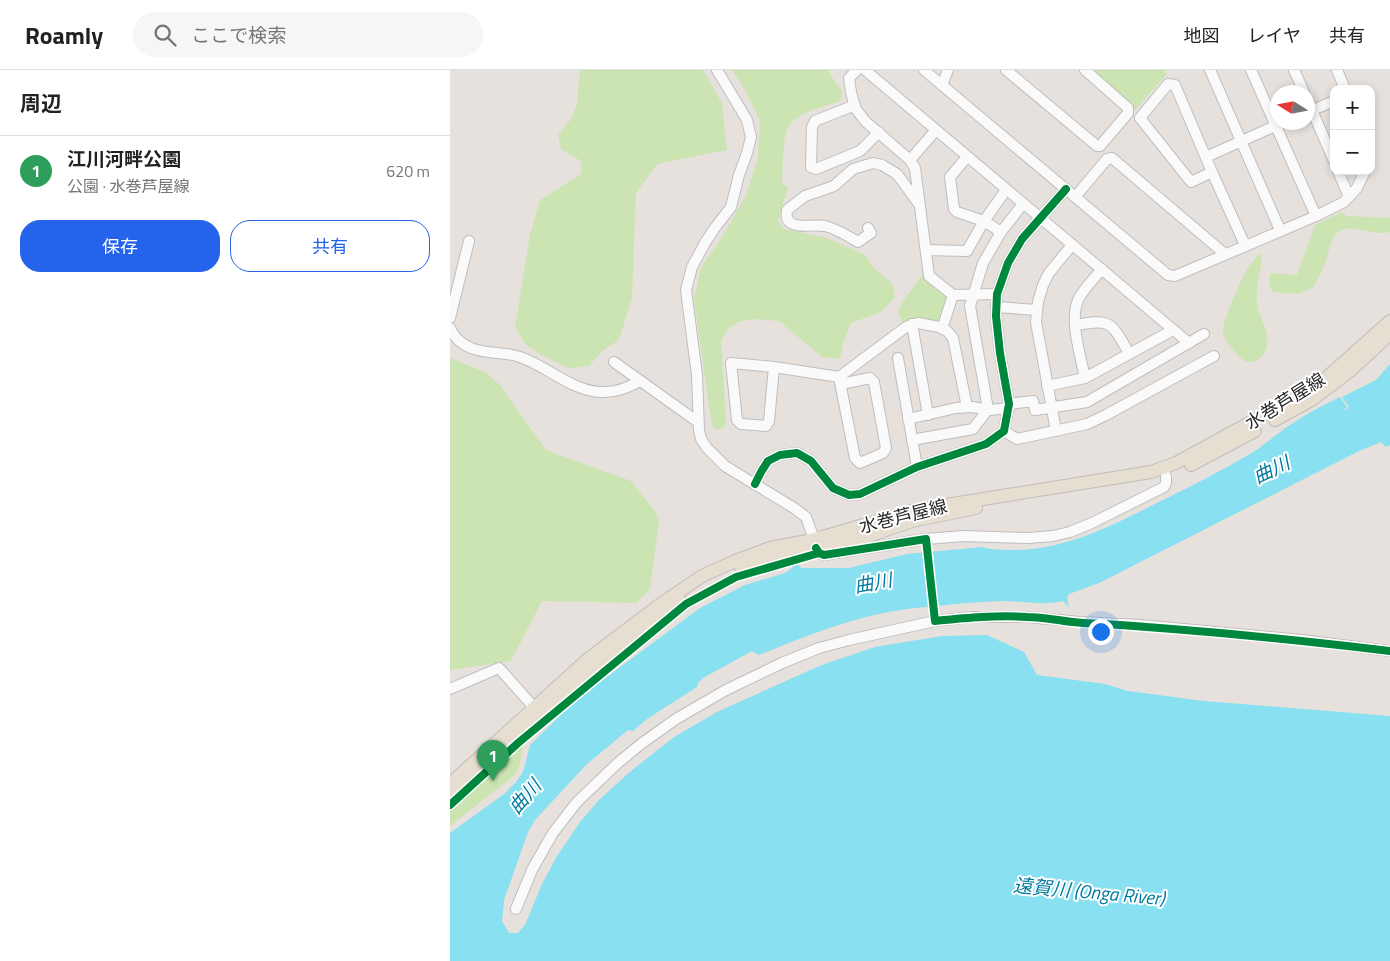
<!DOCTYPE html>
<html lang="ja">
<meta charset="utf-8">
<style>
body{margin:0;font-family:"Titillium Web","Noto Sans JP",sans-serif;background:#f6f6f6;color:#222}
.controls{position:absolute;right:15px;top:15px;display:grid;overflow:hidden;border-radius:10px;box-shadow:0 2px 8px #0003}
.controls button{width:45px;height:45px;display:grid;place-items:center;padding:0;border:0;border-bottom:1px solid #e0e0e0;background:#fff;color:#222;font:25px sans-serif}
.compass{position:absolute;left:820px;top:15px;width:45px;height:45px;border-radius:50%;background:#fff;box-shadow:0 2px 8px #0003;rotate:281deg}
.you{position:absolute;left:650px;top:561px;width:18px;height:18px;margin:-12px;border:4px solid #fff;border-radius:50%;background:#1a73e8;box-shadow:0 0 0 8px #1a73e833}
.badge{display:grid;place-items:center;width:32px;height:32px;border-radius:50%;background:#2563eb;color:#fff;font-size:16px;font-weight:700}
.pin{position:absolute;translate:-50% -41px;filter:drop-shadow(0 1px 2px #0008)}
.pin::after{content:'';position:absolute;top:26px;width:18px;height:15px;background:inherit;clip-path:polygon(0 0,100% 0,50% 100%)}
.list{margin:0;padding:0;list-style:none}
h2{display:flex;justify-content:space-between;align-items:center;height:65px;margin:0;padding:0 20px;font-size:21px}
h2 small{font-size:16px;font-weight:400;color:#767676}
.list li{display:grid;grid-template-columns:32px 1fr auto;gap:15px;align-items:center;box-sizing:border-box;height:70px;padding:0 20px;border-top:1px solid #e0e0e0}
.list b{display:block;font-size:19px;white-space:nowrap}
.list p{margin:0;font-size:16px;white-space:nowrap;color:#767676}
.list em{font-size:16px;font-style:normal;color:#767676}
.actions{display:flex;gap:10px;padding:15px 20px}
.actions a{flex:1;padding:11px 0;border:1px solid #2563eb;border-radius:20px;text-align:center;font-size:18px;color:#2563eb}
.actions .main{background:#2563eb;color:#fff}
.icon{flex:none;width:28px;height:28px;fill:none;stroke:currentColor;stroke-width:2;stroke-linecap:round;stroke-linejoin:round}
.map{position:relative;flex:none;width:940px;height:891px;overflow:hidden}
header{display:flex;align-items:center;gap:30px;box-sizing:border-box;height:70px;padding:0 25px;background:#fff;border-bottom:1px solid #e0e0e0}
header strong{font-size:24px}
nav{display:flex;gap:28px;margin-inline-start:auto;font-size:18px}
.search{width:350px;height:45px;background:#f6f6f6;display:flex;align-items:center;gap:12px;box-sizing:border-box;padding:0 18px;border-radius:28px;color:#767676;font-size:19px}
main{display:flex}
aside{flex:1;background:#fff}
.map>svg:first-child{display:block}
.green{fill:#cce4b1}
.water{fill:#88e0f0}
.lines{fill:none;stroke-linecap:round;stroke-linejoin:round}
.minor-casing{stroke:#bfbdbe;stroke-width:12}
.major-casing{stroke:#bfbdbb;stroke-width:14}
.minor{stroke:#fbfafa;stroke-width:10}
.major{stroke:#e6ded0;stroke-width:12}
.cycleway-casing{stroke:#fff;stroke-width:11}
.cycleway{stroke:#00873e;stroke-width:8}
.labels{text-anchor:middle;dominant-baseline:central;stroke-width:4;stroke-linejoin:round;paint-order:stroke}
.street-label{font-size:18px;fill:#272727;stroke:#fff}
.water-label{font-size:19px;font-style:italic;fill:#037a9f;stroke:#fff}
</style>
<header>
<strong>Roamly</strong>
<div class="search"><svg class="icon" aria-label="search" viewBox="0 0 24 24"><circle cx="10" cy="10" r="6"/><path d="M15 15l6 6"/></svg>ここで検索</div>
<nav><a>地図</a><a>レイヤ</a><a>共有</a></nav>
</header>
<main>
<aside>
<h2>周辺<small></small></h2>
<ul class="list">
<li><span class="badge" style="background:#2e9e5b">1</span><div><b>江川河畔公園</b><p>公園 · 水巻芦屋線</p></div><em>620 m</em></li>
</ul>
<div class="actions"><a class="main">保存</a><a>共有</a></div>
</aside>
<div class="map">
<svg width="940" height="891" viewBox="0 0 940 891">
<rect width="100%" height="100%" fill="#e6e1dc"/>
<!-- green -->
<g class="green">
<polygon points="130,0 253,0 272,33 277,80 207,94 186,123 182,228 169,270 152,281 139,296 119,298 93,286 76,275 65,257 80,165 90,130 131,104 131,91 111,79 108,65 121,49 127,34"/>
<path d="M 282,0 L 379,0 L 381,6 L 392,21 L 391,31 C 375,37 349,41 339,56 C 332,66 333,101 332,114 L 338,117 L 328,152 L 334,159 L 377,168 L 415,185 L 423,197 L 442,213 L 445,227 L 431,242 L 401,253 L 393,273 L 390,289 L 372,287 L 329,251 L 305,249 L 288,252 L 276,261 L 271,272 L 276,350 L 275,356 L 270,359 L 266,360 L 262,356 L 259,336 L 244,229 L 251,197 L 274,164 L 296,125 L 308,87 L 310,51 L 294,18 Z"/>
<polygon points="640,0 715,0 716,5 685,40"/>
<path d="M 892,142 L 896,146 L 940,148 L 940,162 C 928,165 917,161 905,159 C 880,155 881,178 874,196 C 871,203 867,210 864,217 L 847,224 L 823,222 L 819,214 L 820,203 L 847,205 L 865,155 Z"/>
<path d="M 808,184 L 811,185 L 812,189 C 810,203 806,218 807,232 C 808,247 820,260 817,276 C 815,286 805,296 795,291 C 789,288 774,270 773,264 C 771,253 791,210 797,199 C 800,194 805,189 808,184 Z"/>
<polygon points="476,200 498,226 490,252 488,254 462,248 453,254 448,241 455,228"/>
<polygon points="0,288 35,302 49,314 96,380 181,411 206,443 209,451 200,519 186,533 92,531 61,591 0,600"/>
<polygon points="75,668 69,697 65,705 0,756 0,737"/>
</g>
<!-- water -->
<path class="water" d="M 940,294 L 940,375 L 936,377 L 931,372 L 909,381 L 649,513 L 619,524 L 617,528 L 619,537 L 613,531 C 592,536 573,531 552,531 C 527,532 502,534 476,537 C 418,541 363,563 309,585 L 302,581 L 253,608 L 248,613 L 247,617 L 197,649 L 183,661 L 178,660 L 137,694 L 85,750 L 78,762 L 54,830 L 52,851 L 59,863 L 68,863 L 75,855 L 92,814 L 107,786 L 130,752 L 149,730 L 181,701 L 224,667 L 267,642 L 369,596 L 425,577 L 492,566 L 537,565 L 574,582 L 587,605 L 655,614 L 678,621 L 754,631 L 940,646 L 940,891 L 0,891 L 0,763 L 54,724 L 66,712 L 73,702 L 80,675 L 127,629 L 250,538 L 295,515 L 335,503 L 341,499 L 344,495 L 348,494 L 351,498 L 399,498 L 457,484 L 533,477 C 540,480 548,479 555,480 C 613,482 659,457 709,432 C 740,417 771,401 800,384 C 814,376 826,364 840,355 C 856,344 873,335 890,327 L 897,337 L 894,339 L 895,340 L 899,337 L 892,327 L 926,310 Z"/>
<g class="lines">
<defs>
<g id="minor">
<polyline points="267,0 297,50 301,67 297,83 289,105 281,137 264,159 255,173 242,197 236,220 247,305 249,360 251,369 257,378 275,396 344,438 356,447 369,483 374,485 476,469 513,466 578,468 603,466 620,462 642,453 714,417 716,413 716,406"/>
<polyline points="407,0 399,8 401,22 405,38 416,52 460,90 465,98 479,206 503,225 547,224"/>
<polyline points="415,0 739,273"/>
<polyline points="474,0 718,205 725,206 866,146 894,132 907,118 915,101"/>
<polyline points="556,0 647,76 650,76 678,43 678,38 635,0"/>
<polyline points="760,0 830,160"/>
<polyline points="801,0 866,146"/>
<polyline points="844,0 854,22"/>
<polyline points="887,0 895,19"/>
<polygon points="718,14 725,15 762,102 741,112 690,48"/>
<polyline points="492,15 498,0"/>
<polyline points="858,31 884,91"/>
<polyline points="405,35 365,51 362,57 361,97 366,99 410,81 429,62"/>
<polyline points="858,42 884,31"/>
<polyline points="517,87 500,107 504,139 507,142 534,151 551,162"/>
<polyline points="756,87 834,52"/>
<polyline points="460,90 486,60"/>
<polyline points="888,101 899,127"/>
<polyline points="762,102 795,175"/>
<polyline points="625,127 657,89 662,88 775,184"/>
<path d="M 418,158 L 421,163 L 408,172 C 398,166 387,159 375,156 C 365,154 352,158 343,154 C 336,151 336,146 337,140 L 355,126 L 384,116 L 403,99 L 423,93 L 432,95 L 447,104 L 469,134"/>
<polyline points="476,180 517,181 534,151 556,120"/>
<polyline points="546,237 587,240"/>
<polyline points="0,248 19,171"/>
<polyline points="462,254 478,345"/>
<path d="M 626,255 C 662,248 661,253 679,283"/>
<path d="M 0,258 C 4,267 11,274 21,278 C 37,285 54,281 70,287 C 97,296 120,320 150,322 C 165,323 178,318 190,311"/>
<polyline points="492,259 503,225"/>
<polyline points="448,288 467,397"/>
<polyline points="164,292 248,352"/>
<polyline points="324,297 319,351 316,356 291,354 287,350 281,293 324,297 389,307 456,257 468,253 489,257 497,261 503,268 517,337"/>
<polyline points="389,307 405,388 410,393 433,383 436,378 424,312 420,308 391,314"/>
<path d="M 635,308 C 631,287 619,251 628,230 C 634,218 644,209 652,199"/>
<polyline points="597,316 635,308 723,260"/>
<polyline points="559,334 583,331 585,340 637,332 754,264"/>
<polyline points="458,349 506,338 522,337 540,340 559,338"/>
<polyline points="554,361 567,369 637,354 656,345 764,286"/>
<polyline points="606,361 586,252 588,232 593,215 599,203 622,175"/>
<polyline points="462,370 523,359 538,339 520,236 533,193 551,162 573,134"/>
<polyline points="305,414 311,402 318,391 330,385 347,383 361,391 383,418 399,425 410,424 467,397 536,374 554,361 559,334 550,283 546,246 547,224 558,193 572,169 616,119"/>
<polyline points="0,619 49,598 89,643"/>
<polyline points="66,839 82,800 103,763 127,732 169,692 191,674 226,649 276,620 332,593 369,578 399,570 485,551 523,547 577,547 630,552 691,555 852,570 940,581"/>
</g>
<g id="major">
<polyline points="825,350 863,329 900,301 940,264"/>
<polyline points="741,395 805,361"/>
<polyline points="291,497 416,467 462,451 526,438"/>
<polyline points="0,714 138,589 208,536 252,506 285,491 320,478 362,470 465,440 701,402 726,393 854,323 875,309 940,251"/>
<polyline points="0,726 90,644 174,573 230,531"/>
</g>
</defs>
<!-- minor casing -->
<use href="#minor" class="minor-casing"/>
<!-- major casing -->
<use href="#major" class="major-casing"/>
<!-- minor -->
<use href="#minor" class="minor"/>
<!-- major -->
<use href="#major" class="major"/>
<defs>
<g id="cycleway">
<polyline points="305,414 311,402 318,391 330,385 347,383 361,391 383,418 399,425 410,424 467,397 536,374 554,361 559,334 550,283 546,246 547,224 558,193 572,169 616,119"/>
<path d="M 366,478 L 369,483 L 374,485 L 476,469 L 485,551 C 516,548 546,545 577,547 C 596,547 614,552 633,553 C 736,558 838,569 940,581"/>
<polyline points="0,735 68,673 236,534 286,507 369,483"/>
</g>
</defs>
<!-- cycleway casing -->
<use href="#cycleway" class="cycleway-casing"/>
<!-- cycleway -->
<use href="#cycleway" class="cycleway"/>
</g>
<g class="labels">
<!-- street labels -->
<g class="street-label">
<text transform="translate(835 331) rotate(-32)">水巻芦屋線</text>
<text transform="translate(453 446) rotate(-14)">水巻芦屋線</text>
</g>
<!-- water labels -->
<g class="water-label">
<text transform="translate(821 399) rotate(-26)">曲川</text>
<text transform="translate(423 512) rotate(-10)">曲川</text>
<text transform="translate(74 726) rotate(-49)">曲川</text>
<text transform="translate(639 821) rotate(5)">遠賀川 (Onga River)</text>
</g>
</g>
</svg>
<div class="controls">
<button>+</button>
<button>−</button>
</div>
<svg class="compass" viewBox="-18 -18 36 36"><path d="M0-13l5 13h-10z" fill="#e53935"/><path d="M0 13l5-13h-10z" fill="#767676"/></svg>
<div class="you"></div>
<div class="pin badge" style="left:43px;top:711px;background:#2e9e5b">1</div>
</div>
</main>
